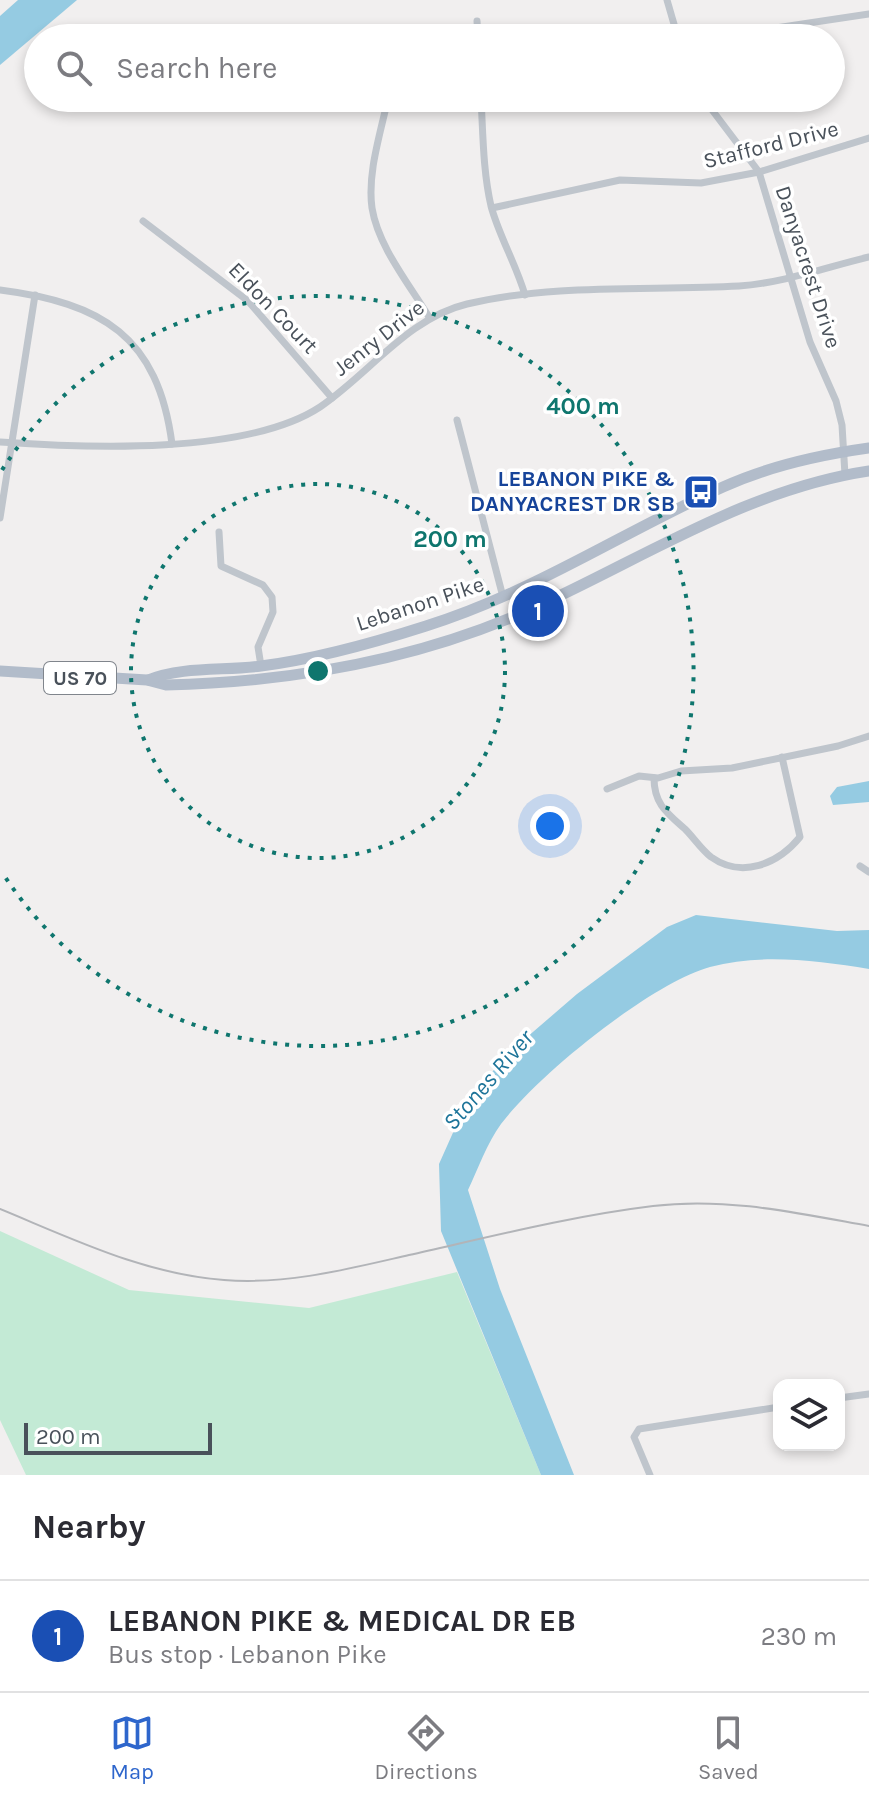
<!DOCTYPE html>
<meta charset="utf-8">
<style>
body{margin:0;font-family:Karla,sans-serif;background:#f2f2f3;color:#2b2b33}
.controls{position:absolute;right:24px;bottom:24px;display:grid;overflow:hidden;border-radius:16px;box-shadow:0 4px 12px #0003}
.controls button{width:72px;height:72px;display:grid;place-items:center;padding:0;border:0;border-bottom:2px solid #e1e1e2;background:#fff;color:#2b2b33;font:40px sans-serif}
.scale{position:absolute;left:24px;bottom:20px;width:188px;box-sizing:border-box;padding-left:8px;border:4px solid #49515a;border-top:0;font-size:22px;line-height:28px;white-space:nowrap;color:#49515a;-webkit-text-stroke:6px #fff;paint-order:stroke}
.you{position:absolute;left:550px;top:826px;width:28px;height:28px;margin:-20px;border:6px solid #fff;border-radius:50%;background:#1a73e8;box-shadow:0 0 0 12px #1a73e833}
.badge{display:grid;place-items:center;width:52px;height:52px;border-radius:50%;background:#2e66cc;color:#fff;font-size:26px;font-weight:700}
.pin{position:absolute;translate:-50% -50%;border:4px solid #fff;box-shadow:0 2px 8px #0006}
.list{margin:0;padding:0;list-style:none}
h2{display:flex;justify-content:space-between;align-items:center;height:104px;margin:0;padding:0 32px;font-size:34px}
h2 small{font-size:26px;font-weight:400;color:#7c7c81}
.list li{display:grid;grid-template-columns:52px 1fr auto;gap:24px;align-items:center;box-sizing:border-box;height:112px;padding:0 32px;border-top:2px solid #e1e1e2}
.list b{display:block;font-size:30px;white-space:nowrap}
.list p{margin:0;font-size:26px;white-space:nowrap;color:#7c7c81}
.list em{font-size:26px;font-style:normal;color:#7c7c81}
.icon{flex:none;width:44px;height:44px;fill:none;stroke:currentColor;stroke-width:2;stroke-linecap:round;stroke-linejoin:round}
.map{position:relative;flex:none;width:869px;height:1475px;overflow:hidden}
.search{position:absolute;background:#fff;box-shadow:0 4px 12px #0003;left:24px;right:24px;top:24px;height:88px;display:flex;align-items:center;gap:20px;box-sizing:border-box;padding:0 28px;border-radius:44px;color:#7c7c81;font-size:30px}
.sheet{height:216px;background:#fff}
nav{display:flex;justify-content:space-around;align-items:center;box-sizing:border-box;height:112px;border-top:2px solid #e1e1e2;background:#fff;font-size:22px;color:#7c7c81}
nav a{display:grid;justify-items:center;gap:4px}
nav .on{color:#2e66cc}
.map>svg:first-child{display:block}
.green{fill:#c3ead5}
.water{fill:#95cbe2}
.lines{fill:none;stroke-linecap:round;stroke-linejoin:round}
.minor{stroke:#bfc5cc;stroke-width:7}
.primary{stroke:#b2bcca;stroke-width:11}
.rail{stroke:#b2b4b8;stroke-width:2}
.ring{fill:none;stroke:#0f766e;stroke-width:4;stroke-dasharray:4 8}
.labels{text-anchor:middle;dominant-baseline:central;stroke-width:7;stroke-linejoin:round;paint-order:stroke}
.shield{fill:#fff;stroke:#80858c;stroke-width:2}
.shield-label{font-size:20px;font-weight:bold;fill:#49515a}
.street-label{font-size:22px;fill:#49515a;stroke:#fff}
.transit-label{font-size:22px;font-weight:bold;fill:#164399;stroke:#fff;text-anchor:end}
.water-label{font-size:24px;font-style:italic;fill:#1d7499;stroke:#fff}
.centre{fill:#0f766e;stroke:#fff;stroke-width:4}
.ring-label{font-size:24px;text-anchor:middle;font-weight:bold;fill:#0f766e;stroke:#fff;stroke-width:7;stroke-linejoin:round;paint-order:stroke}
</style>
<div class="map">
<svg width="869" height="1475" viewBox="0 0 869 1475">
<rect width="100%" height="100%" fill="#f1efef"/>
<!-- green -->
<polygon class="green" points="0,1231 129,1290 309,1308 457,1272 541,1475 26,1475 0,1420"/>
<!-- water -->
<g class="water">
<polygon points="18,0 77,0 0,65 0,16"/>
<polygon points="869,781 869,802 833,805 830,796 837,787"/>
<path d="M 696,915 L 837,931 L 869,930 L 869,969 C 818,961 761,953 710,967 C 650,984 539,1074 501,1124 C 487,1143 478,1169 468,1190 L 500,1289 L 574,1475 L 541,1475 L 441,1231 L 439,1164 L 464,1108 L 504,1057 L 577,994 L 667,927 Z"/>
</g>
<g class="lines">
<!-- minor -->
<g class="minor">
<polyline points="667,0 678,38"/>
<polyline points="477,21 478,38"/>
<polyline points="709,38 869,14"/>
<path d="M 388,98 C 381,132 367,173 372,208 C 378,246 409,284 429,317"/>
<path d="M 481,98 C 483,134 483,171 491,206 C 499,236 516,264 525,295"/>
<polyline points="703,98 759,172 810,342 836,401 842,425 845,475"/>
<polyline points="492,208 620,180 701,183 759,172 869,138"/>
<polyline points="143,221 248,301 332,398"/>
<path d="M 0,290 C 102,303 158,336 172,444"/>
<polyline points="457,420 503,597"/>
<path d="M 0,442 C 87,448 247,455 320,407 C 370,373 408,318 467,304 C 555,283 650,291 739,286 C 783,283 827,267 869,257"/>
<polyline points="0,518 35,295"/>
<polyline points="219,532 221,566 263,585 272,597 273,612 258,647 261,666"/>
<path d="M 654,778 C 654,804 667,813 685,829 C 694,838 701,849 711,857 C 742,879 778,864 800,837 L 782,757"/>
<polyline points="607,789 639,776 658,778 681,771 732,768 838,746 869,736"/>
<polyline points="860,866 869,872"/>
<polyline points="839,1398 869,1394"/>
<polyline points="650,1475 634,1437 639,1429 779,1407"/>
</g>
<!-- primary -->
<g class="primary">
<path d="M 0,671 L 147,680 L 166,685 C 293,682 422,659 538,606 C 647,556 749,489 869,471"/>
<path d="M 148,680 C 182,666 225,671 261,666 C 317,659 373,643 426,626 C 532,593 623,532 723,487 C 769,466 819,455 869,448"/>
</g>
<!-- rail -->
<path class="rail" d="M 0,1209 C 73,1239 144,1274 224,1280 C 287,1285 348,1269 409,1255 C 489,1237 571,1216 653,1206 C 726,1197 797,1213 869,1226"/>
</g>
<!-- distance rings -->
<g class="ring">
<circle cx="318" cy="671" r="187"/>
<path d="M2 470A375 375 0 1 1 2 872"/>
</g>
<!-- icons -->
<defs>
<symbol id="bus-square" viewBox="-11 -11 22 22"><rect x="-9" y="-9" width="18" height="18" rx="4" fill="#1a4fb4" stroke="#fff"/><path d="M-5-6H5V4H4V6H2V4H-2V6H-4V4H-5ZM-3.5-4V0h7V-4ZM-3.5 1.2v1.5H-2V1.2ZM2 1.2v1.5H3.5V1.2Z" fill="#fff"/></symbol>
</defs>
<g fill-rule="evenodd">
<use href="#bus-square" x="681" y="472" width="40" height="40"/>
</g>
<g class="labels">
<!-- shield labels -->
<rect class="shield" x="44" y="662" width="72" height="32" rx="6"/>
<g class="shield-label">
<text x="80" y="678">US 70</text>
</g>
<!-- street labels -->
<g class="street-label">
<text transform="translate(771 145) rotate(-14)">Stafford Drive</text>
<text transform="translate(808 267) rotate(72)">Danyacrest Drive</text>
<text transform="translate(273 308) rotate(46)">Eldon Court</text>
<text transform="translate(379 338) rotate(-38)">Jenry Drive</text>
<text transform="translate(420 604) rotate(-18)">Lebanon Pike</text>
</g>
<!-- transit labels -->
<g class="transit-label">
<text x="675" y="479">LEBANON PIKE &amp;<tspan x="675" dy="25">DANYACREST DR SB</tspan></text>
</g>
<!-- water labels -->
<g class="water-label">
<text transform="translate(488 1080) rotate(-49)">Stones River</text>
</g>
</g>
<circle cx="318" cy="671" r="12" class="centre"/>
<g class="ring-label">
<text x="583" y="414">400 m</text>
<text x="450" y="547">200 m</text>
</g>
</svg>
<div class="controls">
<button><svg class="icon" aria-label="layers" viewBox="0 0 24 24"><path d="M12 4l9 5-9 5-9-5zM3 14l9 5 9-5"/></svg></button>
</div>
<div class="scale">200 m</div>
<div class="you"></div>
<div class="pin badge" style="left:538px;top:611px;background:#1a4fb4">1</div>
<div class="search"><svg class="icon" aria-label="search" viewBox="0 0 24 24"><circle cx="10" cy="10" r="6"/><path d="M15 15l6 6"/></svg>Search here</div>
</div>
<section class="sheet">
<h2>Nearby<small></small></h2>
<ul class="list">
<li><span class="badge" style="background:#1a4fb4">1</span><div><b>LEBANON PIKE &amp; MEDICAL DR EB</b><p>Bus stop · Lebanon Pike</p></div><em>230 m</em></li>
</ul>
</section>
<nav>
<a class="on"><svg class="icon" aria-label="map" viewBox="0 0 24 24"><path d="M3 6l6-2 6 2 6-2v14l-6 2-6-2-6 2zM9 4v14M15 6v14"/></svg>Map</a>
<a><svg class="icon" aria-label="directions" viewBox="0 0 24 24"><path d="M12 3l9 9-9 9-9-9zM9 14v-3h6M13 9l2 2-2 2"/></svg>Directions</a>
<a><svg class="icon" aria-label="saved" viewBox="0 0 24 24"><path d="M7 4h10v16l-5-4-5 4z"/></svg>Saved</a>
</nav>
